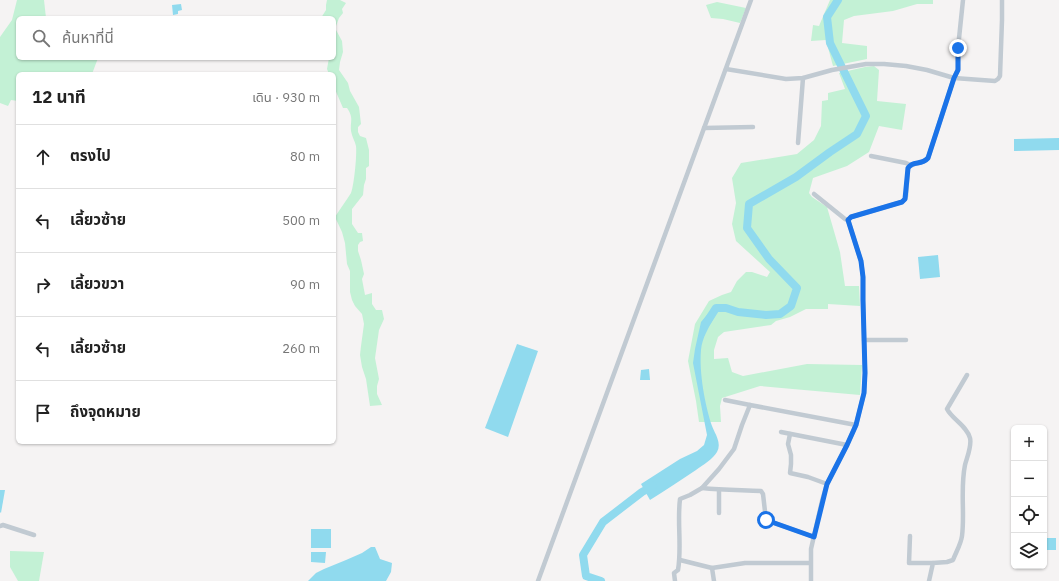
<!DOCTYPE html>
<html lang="th">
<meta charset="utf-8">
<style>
body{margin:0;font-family:"IBM Plex Sans","Noto Sans Thai",sans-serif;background:#f2f2f2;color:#222}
.controls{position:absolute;right:12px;bottom:12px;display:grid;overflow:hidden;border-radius:6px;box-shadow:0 1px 3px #0004}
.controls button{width:36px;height:36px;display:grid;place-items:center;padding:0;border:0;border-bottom:1px solid #e0e0e0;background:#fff;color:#222;font:20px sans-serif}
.stop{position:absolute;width:12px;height:12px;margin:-9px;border:3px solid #1a73e8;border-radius:50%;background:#fff}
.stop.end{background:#1a73e8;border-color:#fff;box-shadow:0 1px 4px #0008}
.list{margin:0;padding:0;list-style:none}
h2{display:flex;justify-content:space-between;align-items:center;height:52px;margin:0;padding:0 16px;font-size:17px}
h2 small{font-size:13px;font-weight:400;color:#767676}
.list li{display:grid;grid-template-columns:26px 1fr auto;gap:12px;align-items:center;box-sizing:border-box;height:64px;padding:0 16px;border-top:1px solid #e0e0e0}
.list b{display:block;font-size:15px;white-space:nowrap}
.list em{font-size:13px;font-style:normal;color:#767676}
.icon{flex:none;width:22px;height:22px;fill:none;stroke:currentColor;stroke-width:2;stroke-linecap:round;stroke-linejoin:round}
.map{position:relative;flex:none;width:1059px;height:581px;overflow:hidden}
.search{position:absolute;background:#fff;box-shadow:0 1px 3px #0004;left:16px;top:16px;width:320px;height:44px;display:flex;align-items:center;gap:10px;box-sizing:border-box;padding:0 14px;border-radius:6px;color:#767676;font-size:15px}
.panel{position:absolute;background:#fff;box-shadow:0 1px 3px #0004;left:16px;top:72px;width:320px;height:372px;border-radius:6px}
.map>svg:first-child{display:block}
.green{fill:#c3f1d5}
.water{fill:#90daee}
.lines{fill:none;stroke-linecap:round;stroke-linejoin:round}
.river{stroke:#90daee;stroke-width:8}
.minor{stroke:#c1cad2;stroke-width:4.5}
.route{stroke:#1a73e8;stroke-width:5}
</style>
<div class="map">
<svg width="1059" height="581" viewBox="0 0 1059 581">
<rect width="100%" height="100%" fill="#f5f3f3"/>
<!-- green -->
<g class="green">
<polygon points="17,0 44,0 46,18 18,18 18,58 98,58 92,74 18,74 18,101 11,100 8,106 0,103 0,37 12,20"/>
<path d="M 327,0 L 340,0 L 346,3 L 342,9 L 343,13 L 339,18 L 336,26 L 336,30 L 342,41 L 343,52 L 340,62 L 339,70 L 348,83 L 350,91 L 359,107 L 361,124 L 358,127 L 358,132 L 360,136 L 366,138 L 369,150 L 369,166 L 366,168 L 366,179 L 364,185 L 363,195 L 352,209 L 352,224 L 358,233 L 362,233 L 363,241 L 360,242 L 358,245 L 358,251 L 361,260 L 364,274 L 362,279 L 365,295 L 372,293 L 372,304 L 376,310 L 382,310 L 384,319 L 379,330 L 375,358 L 379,379 L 377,386 L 377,394 L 382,405 L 370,406 L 366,379 L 362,367 L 360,355 L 361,346 L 364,324 L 362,314 L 355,306 L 352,300 L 350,292 L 350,271 L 347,264 L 345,243 L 342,232 L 335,217 C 340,209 346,201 351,193 C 354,186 357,155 356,146 C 355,141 352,137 351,131 C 350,121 354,118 347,108 L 343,108 L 334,87 L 334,74 L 329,74 L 327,69 L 329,58 L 334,58 L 334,18 L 321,18 L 326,10 L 326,5 Z"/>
<polygon points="830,0 933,0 933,4 917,4 893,11 854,16 844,20 842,43 867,46 867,59 833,66 826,40 811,41 813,25 819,26"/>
<polygon points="717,2 746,8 740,23 723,19 711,18 706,5"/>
<polygon points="874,66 879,70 877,101 906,104 902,130 879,126 869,152 847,166 813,178 809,193 812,197 827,207 840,252 845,286 859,286 860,306 828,304 828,309 806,309 790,317 776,321 771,325 724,332 718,337 714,350 714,359 728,358 732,372 743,376 807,364 862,365 860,395 760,386 722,398 720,406 721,422 699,422 696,401 688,361 695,324 709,301 722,295 731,292 737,281 746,272 752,272 767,277 770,272 736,241 732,224 736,203 732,178 741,163 797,154 814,140 821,126 822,101 828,100 828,93 845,89 839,73 865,67"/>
<polygon points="10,551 44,552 39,581 18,581 10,567"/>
</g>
<!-- water -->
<g class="water">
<polygon points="181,4 182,10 178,11 178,14 173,15 172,5"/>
<polygon points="1059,138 1059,150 1014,151 1014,139"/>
<polygon points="938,255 940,277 920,279 918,257"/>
<path d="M 711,310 L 715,316 C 709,327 702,338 701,350 C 699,373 705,405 712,426 C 715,434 722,443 717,452 C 713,459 703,465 696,470 C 681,480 666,490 650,500 L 641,484 L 680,459 L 697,451 L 704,445 L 707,435 L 693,363 L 695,349 L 701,322 Z"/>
<polygon points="517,344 538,351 508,437 485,428"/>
<polygon points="649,369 650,380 640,380 641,370"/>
<polygon points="0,490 5,490 1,513 0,512"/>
<rect x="311" y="529" width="20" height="19"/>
<rect x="1044" y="538" width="12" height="12"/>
<polygon points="371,547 375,547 380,559 392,563 391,572 386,581 308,581 316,573 324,569 346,560 362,553"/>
<polygon points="311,552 326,552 325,563 311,562"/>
</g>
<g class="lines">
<!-- river -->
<g class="river">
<polyline points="707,322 716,308 726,308 738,312 766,315 780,314 791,306 797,288 769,259 747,228 749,204 796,177 830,152 857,134 866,116 830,43 827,17 838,0"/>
<polyline points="601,581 586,576 583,555 603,522 642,492 653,486"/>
</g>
<!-- minor -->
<g class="minor">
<polyline points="726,69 786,79 803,78 832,70 866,64 884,64 906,66 927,70 954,78 995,81 998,79 1000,76 1002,20 1002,0"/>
<polyline points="704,128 753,127"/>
<polyline points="798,143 803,78"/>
<polyline points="871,156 906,163 910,165"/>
<polyline points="814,194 845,219 848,220"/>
<polyline points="864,340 906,340"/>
<polyline points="725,400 750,405"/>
<polyline points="781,432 847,445"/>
<polyline points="790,434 788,444 791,455 791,464 790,473 808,477 827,484"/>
<path d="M 702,488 C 722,490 741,490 761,491 L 763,494 L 766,520 L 814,537"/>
<polyline points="719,490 719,513"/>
<polyline points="0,526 3,525 34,535"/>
<polyline points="910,536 909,563 933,563"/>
<polyline points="680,560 712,568 745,563 810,563"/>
<polyline points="712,568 714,581"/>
<polyline points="538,581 751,0"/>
<path d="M 675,581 L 674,573 L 678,570 C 682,547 677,522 680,499 L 690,495 L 702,488 L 719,469 L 734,449 L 742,425 L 750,405 L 856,425"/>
<path d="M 811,581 L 811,549 L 822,501 L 827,484 L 847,445 L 856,425 L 864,393 L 865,373 L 863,300 L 863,277 L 861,261 L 848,220 L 851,217 L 902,202 L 905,199 L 906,196 L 908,168 C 913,161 921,166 928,158 L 954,78 L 958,69 L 958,48 L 963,0"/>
<path d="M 929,581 L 933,563 L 947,562 L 953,560 C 956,552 961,544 962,536 C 965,513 960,489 965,465 C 967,457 972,446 970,438 C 967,426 952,419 947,409 L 967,375"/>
</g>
</g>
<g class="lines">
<!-- route -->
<path class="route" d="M 766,520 L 814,537 L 827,484 L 847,445 L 856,425 L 864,393 L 865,373 L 863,300 L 863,277 L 861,261 L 848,220 L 851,217 L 902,202 L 905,199 L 908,168 C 913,160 921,166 928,158 L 954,78 L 958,70 L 958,48"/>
</g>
</svg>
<div class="controls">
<button>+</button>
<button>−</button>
<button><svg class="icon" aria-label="locate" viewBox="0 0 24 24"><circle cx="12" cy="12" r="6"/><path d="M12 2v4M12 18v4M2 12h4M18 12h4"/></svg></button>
<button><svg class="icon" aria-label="layers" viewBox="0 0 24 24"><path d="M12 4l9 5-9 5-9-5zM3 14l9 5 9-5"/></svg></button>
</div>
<div class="stop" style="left:766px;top:520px"></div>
<div class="stop end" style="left:958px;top:48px"></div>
<div class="search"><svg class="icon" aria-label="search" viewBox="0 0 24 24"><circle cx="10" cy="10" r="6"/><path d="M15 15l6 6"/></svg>ค้นหาที่นี่</div>
<section class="panel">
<h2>12 นาที<small>เดิน · 930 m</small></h2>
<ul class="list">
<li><svg class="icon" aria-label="ahead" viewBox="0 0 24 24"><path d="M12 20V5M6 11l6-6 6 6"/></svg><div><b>ตรงไป</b></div><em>80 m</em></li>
<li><svg class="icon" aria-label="left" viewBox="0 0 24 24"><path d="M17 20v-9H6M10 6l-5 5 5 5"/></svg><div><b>เลี้ยวซ้าย</b></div><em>500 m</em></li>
<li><svg class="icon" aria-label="right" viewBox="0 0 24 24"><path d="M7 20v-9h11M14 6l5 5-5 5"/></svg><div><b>เลี้ยวขวา</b></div><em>90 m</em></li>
<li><svg class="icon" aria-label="left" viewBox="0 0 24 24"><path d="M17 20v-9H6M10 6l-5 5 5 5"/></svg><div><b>เลี้ยวซ้าย</b></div><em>260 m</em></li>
<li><svg class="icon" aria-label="arrive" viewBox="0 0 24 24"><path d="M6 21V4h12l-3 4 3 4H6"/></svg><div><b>ถึงจุดหมาย</b></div></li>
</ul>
</section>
</div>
